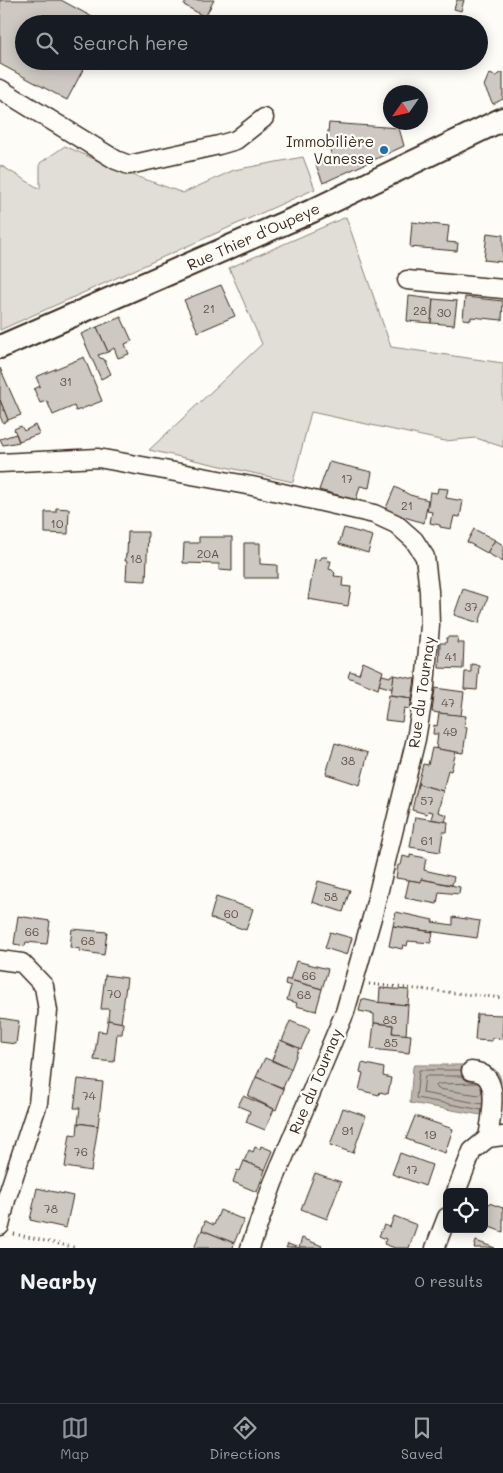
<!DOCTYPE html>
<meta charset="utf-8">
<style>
body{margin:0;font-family:Mali,sans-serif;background:#242831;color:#f1f3f6}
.controls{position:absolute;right:15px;bottom:15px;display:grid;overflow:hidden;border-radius:8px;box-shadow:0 2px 12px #0003}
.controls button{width:45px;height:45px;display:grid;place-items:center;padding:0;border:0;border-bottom:1px solid #363941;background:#171b24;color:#f1f3f6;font:25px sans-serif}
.compass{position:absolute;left:383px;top:85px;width:45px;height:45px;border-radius:50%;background:#171b24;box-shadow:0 2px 12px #0003;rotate:236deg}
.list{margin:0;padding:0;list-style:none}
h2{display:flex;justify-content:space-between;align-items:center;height:65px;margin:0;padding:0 20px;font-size:21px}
h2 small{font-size:16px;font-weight:400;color:#9ea1a6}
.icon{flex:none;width:28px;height:28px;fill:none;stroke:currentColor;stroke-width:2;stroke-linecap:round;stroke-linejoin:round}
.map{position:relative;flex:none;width:503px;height:1248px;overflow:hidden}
.search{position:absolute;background:#171b24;box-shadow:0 2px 12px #0003;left:15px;right:15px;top:15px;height:55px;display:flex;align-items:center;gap:12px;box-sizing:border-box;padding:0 18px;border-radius:28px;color:#9ea1a6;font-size:19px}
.sheet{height:155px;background:#171b24}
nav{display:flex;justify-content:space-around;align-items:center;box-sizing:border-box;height:70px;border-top:1px solid #363941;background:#171b24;font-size:14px;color:#9ea1a6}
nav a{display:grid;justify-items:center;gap:2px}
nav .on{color:#8c9099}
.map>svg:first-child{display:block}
.green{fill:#e1ded7;stroke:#8e847a}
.water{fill:#bbb4ad;stroke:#887d74}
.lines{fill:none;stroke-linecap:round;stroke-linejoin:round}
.shore{stroke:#6e6157;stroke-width:1}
.building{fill:#cdc8c2;stroke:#3b2a1e}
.minor-casing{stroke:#3b2a1e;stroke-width:21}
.major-casing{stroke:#3b2a1e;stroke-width:26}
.path{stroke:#3b2a1e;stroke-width:3;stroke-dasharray:1 4;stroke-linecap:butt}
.minor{stroke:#fdfcf7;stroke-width:18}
.major{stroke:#fdfcf7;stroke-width:22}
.poi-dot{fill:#1f6fb2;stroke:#fdfcf7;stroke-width:2}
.labels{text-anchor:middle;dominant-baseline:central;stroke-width:4.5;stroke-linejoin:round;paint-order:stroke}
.number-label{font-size:12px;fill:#605247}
.poi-label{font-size:15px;fill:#3b2a1e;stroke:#fdfcf7;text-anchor:end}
.street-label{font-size:15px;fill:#3b2a1e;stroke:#fdfcf7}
</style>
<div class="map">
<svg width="503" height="1248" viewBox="0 0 503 1248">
<rect width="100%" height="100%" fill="#fdfcf7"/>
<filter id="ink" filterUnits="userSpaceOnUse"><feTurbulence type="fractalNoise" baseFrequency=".02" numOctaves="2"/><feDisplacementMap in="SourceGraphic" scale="10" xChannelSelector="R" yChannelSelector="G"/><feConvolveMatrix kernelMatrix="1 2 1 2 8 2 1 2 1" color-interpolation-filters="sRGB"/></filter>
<g filter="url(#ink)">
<!-- green -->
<g class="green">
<polygon points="65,146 119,170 183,193 234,170 303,157 315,189 0,330 0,165 40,189 40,163"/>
<polygon points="346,217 391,347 503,363 503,447 476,438 445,441 311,412 293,482 149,450 262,344 229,268"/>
</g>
<!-- water -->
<path class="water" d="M 415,1065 L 486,1065 C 494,1068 500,1072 501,1081 L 499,1118 L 410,1103 L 413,1067 Z"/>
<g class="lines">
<!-- shore -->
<g class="shore">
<polyline points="461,1070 419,1070 416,1098 482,1110"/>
<polyline points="463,1076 425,1076 423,1093 482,1104"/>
<polyline points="478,1083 438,1084 436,1086 438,1089 479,1095 481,1094 482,1090"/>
</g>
</g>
<!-- building -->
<g class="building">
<polygon points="0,0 61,0 105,24 24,24 24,61 102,61 99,68 87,62 67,100 0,64"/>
<polygon points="187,0 214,0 205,17 184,5"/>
<polygon points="457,0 464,0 461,11 454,9"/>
<polygon points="503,72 503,99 493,104 484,86 489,74 496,76"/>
<polygon points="329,123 399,128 404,146 323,183 316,165 333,160 327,140"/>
<polygon points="412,222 449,226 447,242 458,243 457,251 410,247"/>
<polygon points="487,233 503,235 503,262 484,260"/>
<polygon points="221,285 235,316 198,332 184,300"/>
<polygon points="409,296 433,299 431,323 407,321"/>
<polygon points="465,297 503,301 502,320 471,317 471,320 463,319"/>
<polygon points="433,299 457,301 454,325 431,323"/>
<polygon points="121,317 132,341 125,344 129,354 118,358 114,348 108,352 97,327"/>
<polygon points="97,327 108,352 98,355 100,358 104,359 111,374 101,379 81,334"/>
<polygon points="84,357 102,401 76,411 74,406 53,415 47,401 40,403 34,389 40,386 36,377"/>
<polygon points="0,368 21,415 8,420 0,400"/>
<polygon points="0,400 8,420 3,423 0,416"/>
<polygon points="35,425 39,434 19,441 14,429 21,426 24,431"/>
<polygon points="16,434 19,442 3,445 0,439"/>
<polygon points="329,462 372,472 369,488 360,486 356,500 319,490"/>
<polygon points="395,487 410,495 428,500 424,523 401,516 400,517 385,510"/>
<polygon points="438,488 448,489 446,498 463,501 460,517 454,516 451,529 440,527 440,525 430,523 432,512 427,511 430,492 437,493"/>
<polygon points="56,508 69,509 68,534 45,533 45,512 56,512"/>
<polygon points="344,528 373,536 368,553 339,544"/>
<polygon points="474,529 495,540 487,553 467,542"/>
<polygon points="128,532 148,532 146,581 126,580 127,561 125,561 126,554 127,554"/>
<polygon points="199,537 232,537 232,571 219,570 219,564 183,563 184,543 199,543"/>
<polygon points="495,540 503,545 503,562 487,553"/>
<polygon points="244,543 260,543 260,564 277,565 277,578 244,578"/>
<polygon points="322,557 327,557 328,561 331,561 329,569 332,570 335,573 334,576 343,577 342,586 351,587 348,606 308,599 315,559 320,560"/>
<polygon points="463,589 488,597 479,623 454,615"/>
<polygon points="447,637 458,637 457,643 464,643 463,669 439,668 440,643 446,643"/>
<polygon points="363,662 383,671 378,689 348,677 350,671 359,674"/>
<polygon points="471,664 479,665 477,690 464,689 465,672 471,672"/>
<polygon points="382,675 390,677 391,675 394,675 393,689 379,685"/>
<polygon points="394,675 415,679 412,698 391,695"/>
<polygon points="435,688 464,692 461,716 432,712"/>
<polygon points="389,695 412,698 410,709 404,708 402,722 385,720"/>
<polygon points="439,713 466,716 464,727 467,728 463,753 436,749 438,734 433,734 434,725 437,726"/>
<polygon points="335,743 368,753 360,785 326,774"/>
<polygon points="432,748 456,752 451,771 448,770 443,791 418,784 423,764 428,765"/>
<polygon points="418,784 443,791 438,812 447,815 445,822 431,819 433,812 428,811 427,814 412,810"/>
<polygon points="415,817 448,822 447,832 443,832 440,852 410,847"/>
<polygon points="410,855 426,858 424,870 454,877 452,885 421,879 421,882 396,878 398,865 401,865 403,856 410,858"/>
<polygon points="421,879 460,887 459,894 439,892 437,904 405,898 409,880 421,882"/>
<polygon points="318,881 350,890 343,912 312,902"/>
<polygon points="216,897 253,909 246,930 210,918"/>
<polygon points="396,912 433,920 432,922 453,925 453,917 480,921 477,938 393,926"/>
<polygon points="18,916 50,921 47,944 26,942 25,946 14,944"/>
<polygon points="393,926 433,932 431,943 408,941 407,946 403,945 402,949 389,946"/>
<polygon points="72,929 107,932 104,955 79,951 80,949 70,947"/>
<polygon points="330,932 352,938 347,955 325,948"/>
<polygon points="296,961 328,969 322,989 290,980"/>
<polygon points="105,975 127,978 121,1023 108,1020 109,1009 101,1009"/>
<polygon points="286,979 322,989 316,1011 296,1006 297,1003 287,1000 291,986 285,984"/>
<polygon points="380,988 409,990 408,1005 379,1003"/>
<polygon points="362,999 375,1002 408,1005 406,1035 392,1033 393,1025 374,1023 374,1014 359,1011"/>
<polygon points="477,1014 503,1015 502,1039 492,1038 492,1041 475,1040"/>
<polygon points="0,1018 19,1021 16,1044 0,1042"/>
<polygon points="108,1020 123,1023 122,1034 117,1034 114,1062 94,1060 98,1031 106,1032"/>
<polygon points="290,1021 310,1029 301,1049 282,1041"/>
<polygon points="374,1023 393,1025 392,1033 411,1035 409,1053 371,1049"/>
<polygon points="280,1040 299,1048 291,1069 272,1060"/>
<polygon points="265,1058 291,1069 283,1088 256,1077"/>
<polygon points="362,1063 384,1068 383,1076 391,1078 388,1094 380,1092 379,1095 359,1090 363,1073 360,1072"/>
<polygon points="256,1077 284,1089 276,1110 248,1096"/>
<polygon points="78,1079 103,1082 98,1126 78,1123 80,1108 74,1108"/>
<polygon points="243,1096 274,1109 265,1130 246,1122 250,1111 238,1106"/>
<polygon points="343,1108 366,1116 353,1153 330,1145"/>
<polygon points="415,1116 453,1129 445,1153 406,1139"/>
<polygon points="78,1123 98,1126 91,1171 65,1167 70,1134 77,1135"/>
<polygon points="261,1146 273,1151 265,1170 244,1161 249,1150 253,1152 255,1147 260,1149"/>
<polygon points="400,1153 432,1165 425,1186 392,1174"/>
<polygon points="244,1161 265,1170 257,1192 233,1182 237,1170 240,1171"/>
<polygon points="315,1173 341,1182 327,1219 301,1209"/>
<polygon points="37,1188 73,1196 66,1228 30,1220"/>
<polygon points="489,1203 503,1208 503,1232 484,1225 484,1215"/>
<polygon points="220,1210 244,1220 234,1243 202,1230 205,1221 214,1225"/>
<polygon points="394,1216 417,1225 409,1248 395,1248 384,1244 386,1239 379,1236 384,1225 390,1227"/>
<polygon points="202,1230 234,1243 233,1248 194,1248"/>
<polygon points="302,1238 322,1246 321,1248 286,1248 288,1244 299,1248"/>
<polygon points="476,1241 495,1248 474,1248"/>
</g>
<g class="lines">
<defs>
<g id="minor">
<polyline points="0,89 116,160 129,165 219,145 236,140 264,118"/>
<polyline points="407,280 503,289"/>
<polyline points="0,463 98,458 252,486 374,514 396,524 414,540 425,557 429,591 430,625 425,686 416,739 373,914 345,1012 273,1183 250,1248"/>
<polyline points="0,960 22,963 44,986 48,1011 38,1103 6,1200 0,1226"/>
<path d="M 471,1071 C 503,1072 491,1115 488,1138"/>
<polyline points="456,1192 472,1151 488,1138 503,1136"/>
<polyline points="435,1248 447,1217"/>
</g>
<polyline id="major" points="0,347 312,211 503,119"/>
</defs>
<!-- minor casing -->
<use href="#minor" class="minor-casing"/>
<!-- major casing -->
<use href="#major" class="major-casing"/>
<!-- path -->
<g class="path">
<polyline points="369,984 503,998"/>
<polyline points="14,1234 77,1248"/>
</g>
<!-- minor -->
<use href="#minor" class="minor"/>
<!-- major -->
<use href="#major" class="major"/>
</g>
</g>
<!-- markers -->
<circle class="poi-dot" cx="384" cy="150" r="5"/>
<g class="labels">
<!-- number labels -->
<g class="number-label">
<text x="209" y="308">21</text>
<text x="420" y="310">28</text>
<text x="444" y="312">30</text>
<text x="66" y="381">31</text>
<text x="347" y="478">17</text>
<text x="407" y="505">21</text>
<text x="57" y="523">10</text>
<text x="208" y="553">20A</text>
<text x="136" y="558">18</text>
<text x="471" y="606">37</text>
<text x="451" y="656">41</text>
<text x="448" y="702">47</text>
<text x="450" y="731">49</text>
<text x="348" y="760">38</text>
<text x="427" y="800">57</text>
<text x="427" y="840">61</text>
<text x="331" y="896">58</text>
<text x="231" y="913">60</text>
<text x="32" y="931">66</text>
<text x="88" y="940">68</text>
<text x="309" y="975">66</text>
<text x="114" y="993">70</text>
<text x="304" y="994">68</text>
<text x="390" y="1019">83</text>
<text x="391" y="1042">85</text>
<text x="89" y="1095">74</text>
<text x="348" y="1130">91</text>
<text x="430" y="1134">19</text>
<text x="81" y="1151">76</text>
<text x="412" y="1169">17</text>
<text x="51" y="1208">78</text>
</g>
<!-- poi labels -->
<g class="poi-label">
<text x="374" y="141">Immobilière<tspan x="374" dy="17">Vanesse</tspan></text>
</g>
<!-- street labels -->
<g class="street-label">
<text transform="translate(253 236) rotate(-24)">Rue Thier d'Oupeye</text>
<text transform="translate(421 692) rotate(-82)">Rue du Tournay</text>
<text transform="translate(315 1081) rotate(-67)">Rue du Tournay</text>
</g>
</g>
</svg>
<div class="controls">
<button><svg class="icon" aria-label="locate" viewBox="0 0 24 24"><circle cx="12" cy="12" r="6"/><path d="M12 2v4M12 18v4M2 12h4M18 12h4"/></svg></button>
</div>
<svg class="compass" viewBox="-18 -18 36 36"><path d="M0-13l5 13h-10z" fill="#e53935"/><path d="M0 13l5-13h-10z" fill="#9ea1a6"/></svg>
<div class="search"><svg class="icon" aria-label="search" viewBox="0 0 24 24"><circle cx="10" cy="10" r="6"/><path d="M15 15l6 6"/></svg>Search here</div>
</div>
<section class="sheet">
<h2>Nearby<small>0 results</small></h2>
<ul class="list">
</ul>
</section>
<nav>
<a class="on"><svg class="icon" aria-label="map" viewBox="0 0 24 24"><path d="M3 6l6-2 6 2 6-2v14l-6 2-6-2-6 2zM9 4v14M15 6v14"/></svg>Map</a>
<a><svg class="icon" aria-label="directions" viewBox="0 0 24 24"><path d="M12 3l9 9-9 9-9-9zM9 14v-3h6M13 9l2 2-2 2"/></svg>Directions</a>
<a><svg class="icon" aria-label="saved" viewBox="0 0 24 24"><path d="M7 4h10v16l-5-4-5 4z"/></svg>Saved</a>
</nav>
